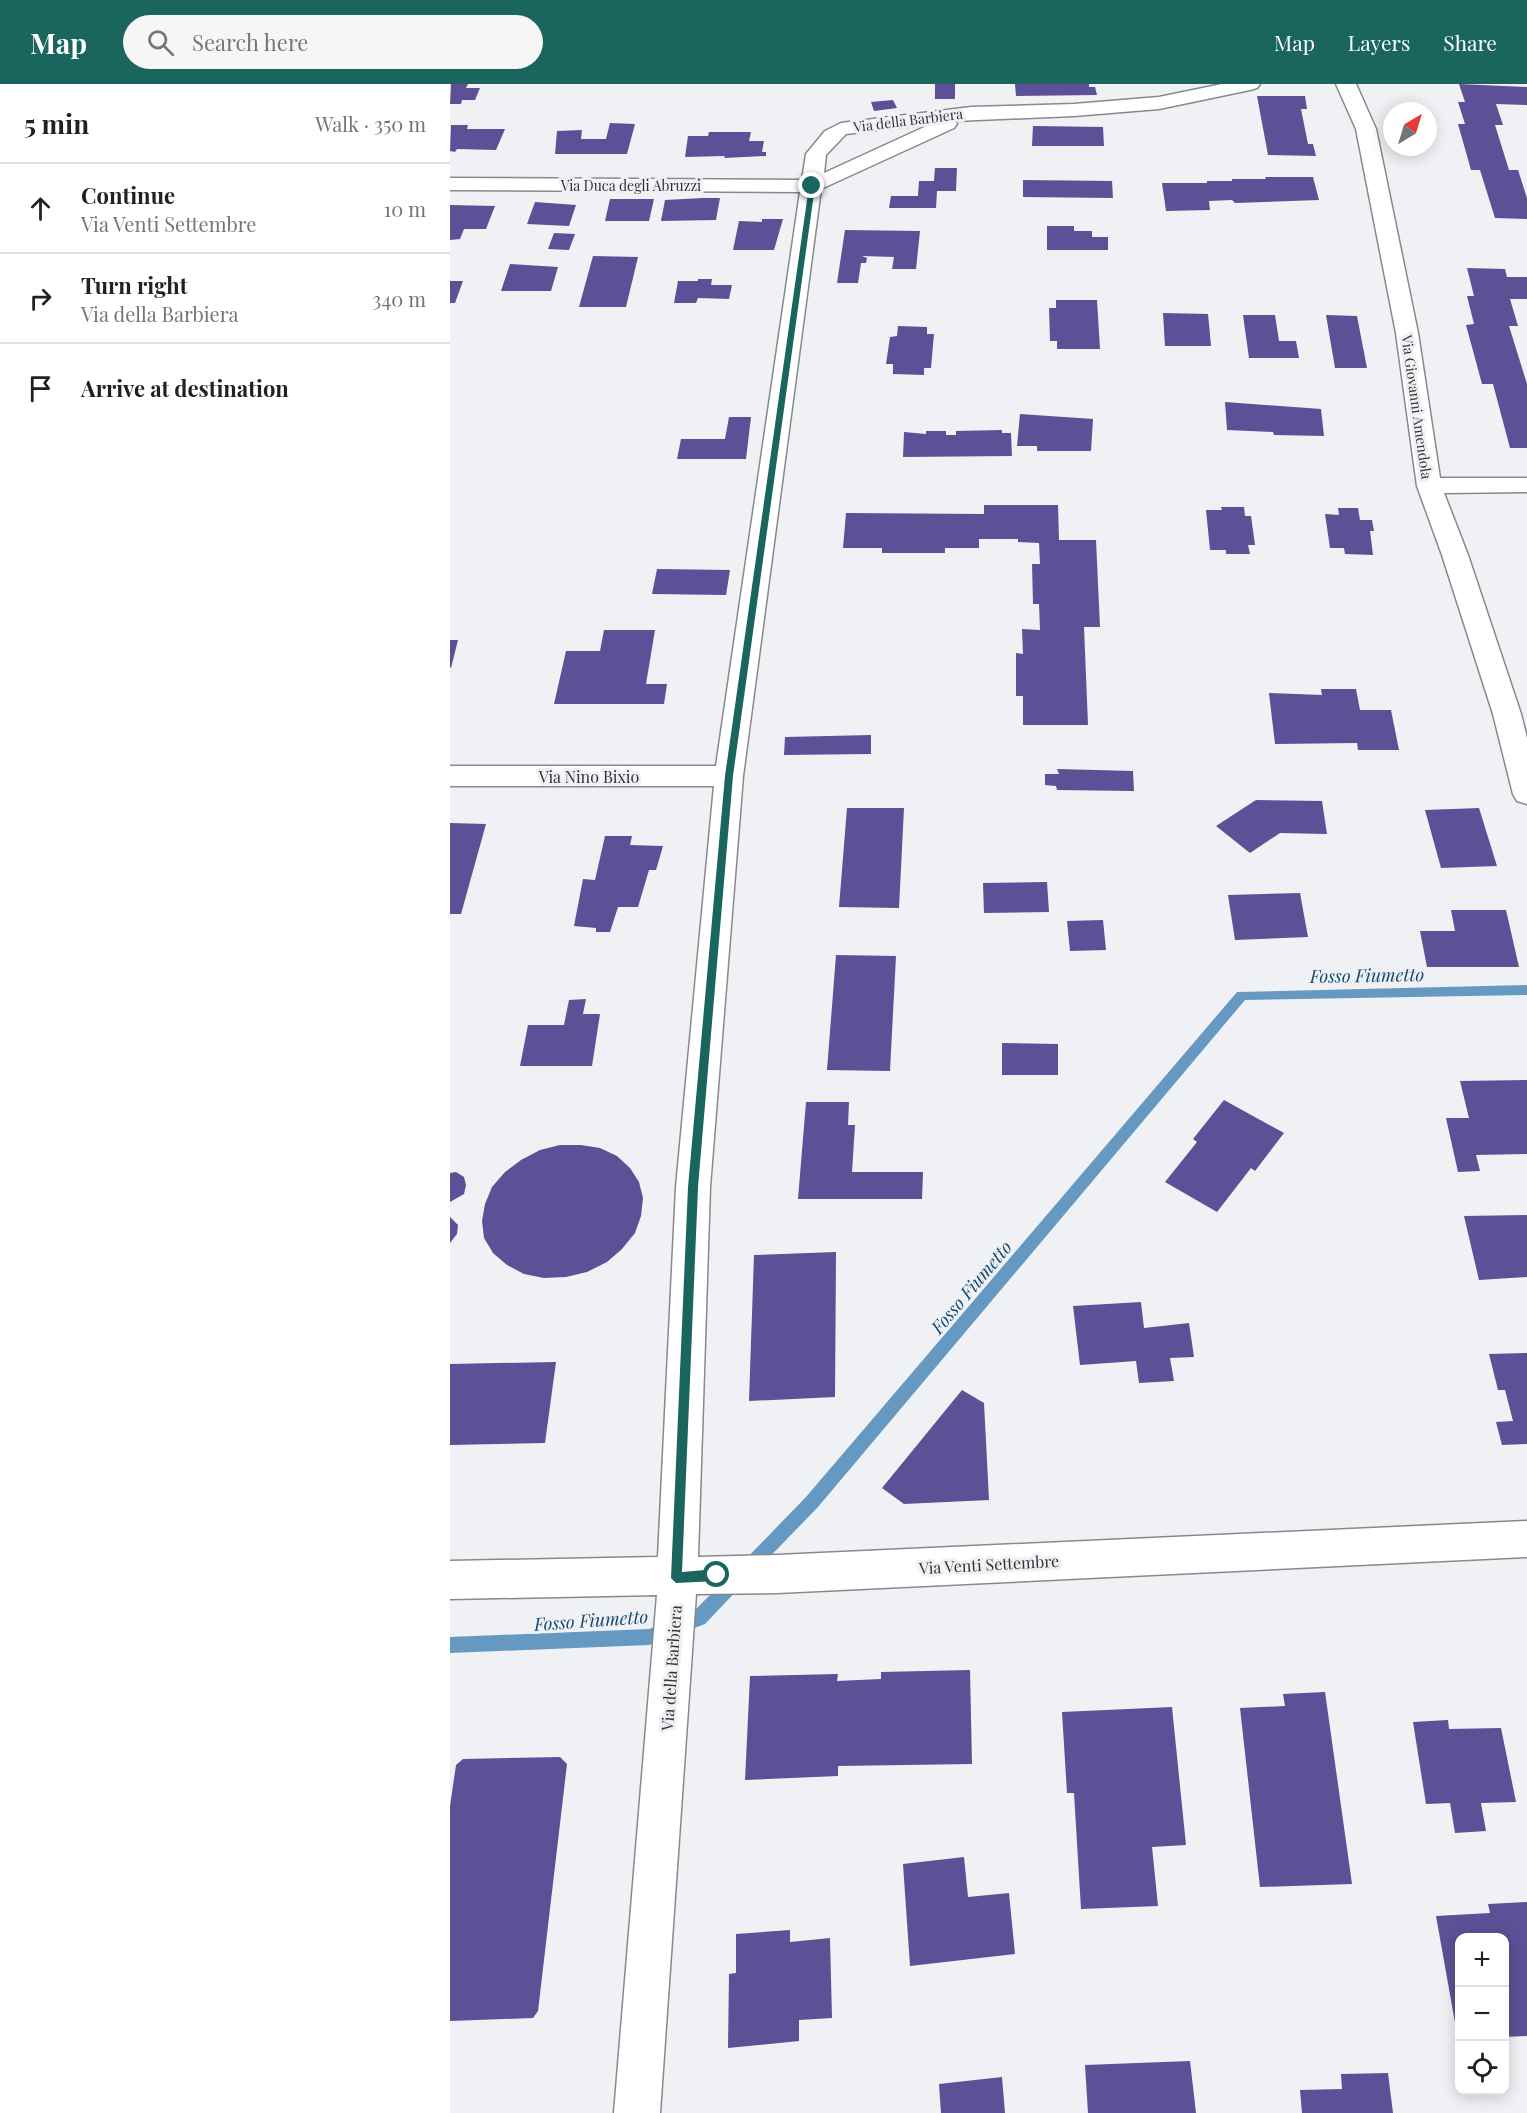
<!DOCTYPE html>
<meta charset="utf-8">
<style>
body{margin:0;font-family:"Playfair Display",serif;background:#f6f6f6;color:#202124}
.controls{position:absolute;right:18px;bottom:18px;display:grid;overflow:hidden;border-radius:12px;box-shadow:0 3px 15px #0003}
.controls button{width:54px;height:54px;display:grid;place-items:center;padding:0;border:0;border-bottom:2px solid #e0e0e0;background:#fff;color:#202124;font:30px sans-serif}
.compass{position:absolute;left:933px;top:18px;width:54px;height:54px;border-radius:50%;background:#fff;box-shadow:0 3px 15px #0003;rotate:38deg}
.stop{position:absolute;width:18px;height:18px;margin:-14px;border:4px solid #1a665f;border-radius:50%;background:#fff}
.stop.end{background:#1a665f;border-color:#fff;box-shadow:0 2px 6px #0008}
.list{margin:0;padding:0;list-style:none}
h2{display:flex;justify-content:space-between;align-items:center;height:78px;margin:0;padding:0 24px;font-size:26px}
h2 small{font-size:20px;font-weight:400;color:#757577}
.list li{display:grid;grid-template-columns:39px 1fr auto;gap:18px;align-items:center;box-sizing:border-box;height:90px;padding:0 24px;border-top:2px solid #e0e0e0}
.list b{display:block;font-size:22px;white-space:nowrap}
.list p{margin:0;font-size:20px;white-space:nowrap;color:#757577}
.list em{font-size:20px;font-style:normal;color:#757577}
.icon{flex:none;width:33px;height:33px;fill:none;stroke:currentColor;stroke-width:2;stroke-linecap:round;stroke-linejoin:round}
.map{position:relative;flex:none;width:1077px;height:2029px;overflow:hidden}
header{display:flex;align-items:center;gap:36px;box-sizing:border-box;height:84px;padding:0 30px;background:#1a665f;color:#fff}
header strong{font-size:28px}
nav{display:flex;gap:33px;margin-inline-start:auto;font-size:21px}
.search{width:420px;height:54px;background:#f6f6f6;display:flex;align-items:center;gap:15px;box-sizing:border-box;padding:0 21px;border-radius:33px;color:#757577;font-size:22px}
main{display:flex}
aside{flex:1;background:#fff}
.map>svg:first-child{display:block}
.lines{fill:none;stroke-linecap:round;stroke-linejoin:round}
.stream{fill:#6599c1;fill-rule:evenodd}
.building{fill:#5d5096}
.minor-casing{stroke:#87898c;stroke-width:3}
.minor{fill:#fff;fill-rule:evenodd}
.route{fill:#1a665f}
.labels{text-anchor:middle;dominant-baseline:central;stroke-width:6;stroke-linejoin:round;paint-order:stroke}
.far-street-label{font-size:14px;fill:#323334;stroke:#eff1f4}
.street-label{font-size:16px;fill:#323334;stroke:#eff1f4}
.water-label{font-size:18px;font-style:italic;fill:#12496f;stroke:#eff1f4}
</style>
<header>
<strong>Map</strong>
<div class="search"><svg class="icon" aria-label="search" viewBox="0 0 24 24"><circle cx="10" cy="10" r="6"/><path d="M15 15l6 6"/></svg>Search here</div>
<nav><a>Map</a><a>Layers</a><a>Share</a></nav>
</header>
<main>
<aside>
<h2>5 min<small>Walk · 350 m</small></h2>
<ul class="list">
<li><svg class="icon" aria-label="ahead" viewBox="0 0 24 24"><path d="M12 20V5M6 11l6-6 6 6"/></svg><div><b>Continue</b><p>Via Venti Settembre</p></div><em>10 m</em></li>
<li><svg class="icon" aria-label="right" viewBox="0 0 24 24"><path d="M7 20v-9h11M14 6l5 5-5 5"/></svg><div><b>Turn right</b><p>Via della Barbiera</p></div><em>340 m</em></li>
<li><svg class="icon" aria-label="arrive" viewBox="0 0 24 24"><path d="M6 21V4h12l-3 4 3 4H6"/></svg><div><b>Arrive at destination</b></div></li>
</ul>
</aside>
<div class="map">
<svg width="1077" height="2029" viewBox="0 0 1077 2029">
<rect width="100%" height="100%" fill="#eff1f4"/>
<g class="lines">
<!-- stream -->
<g class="stream">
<polygon points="1077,901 1077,911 795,916 368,1423 304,1489 298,1492 292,1489 290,1484 292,1479 356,1413 787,908"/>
<polygon points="285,1489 291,1492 293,1497 291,1502 255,1540 199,1561 0,1569 0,1553 199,1545 243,1528 279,1492"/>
</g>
</g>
<!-- building -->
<g class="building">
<polygon points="1,0 18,0 16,4 30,4 25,16 12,16 11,20 0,20"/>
<rect x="485" y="0" width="20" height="15"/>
<polygon points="565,0 639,0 639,3 645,3 647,11 566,12"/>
<polygon points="1009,0 1077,3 1077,21 1046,20 1053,41 1045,41 1059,86 1068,86 1077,114 1077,135 1045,134 1030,86 1021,86 1008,40 1015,40 1008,18 1015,18"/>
<polygon points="807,12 855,12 857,25 851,25 858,60 863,60 866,72 818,71"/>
<polygon points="443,16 447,24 424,27 421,18"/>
<polygon points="160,39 185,40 177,70 105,70 107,47 132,46 131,55 156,55"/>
<polygon points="1,41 18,41 17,45 55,45 46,66 7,65 5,68 0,67"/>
<polygon points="583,42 653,43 654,62 582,62"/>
<polygon points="259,48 301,48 299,57 314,57 312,68 316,68 316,72 274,74 275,72 235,73 238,52 258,52"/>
<polygon points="485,84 507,84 506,107 487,107 486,124 439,124 441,112 468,112 469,97 484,97"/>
<polygon points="815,93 863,93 869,116 785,119 782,116 759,117 760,126 716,127 712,99 757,99 757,97 782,97 782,95 816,95"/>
<polygon points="573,96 662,97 663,114 573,113"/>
<polygon points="253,114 270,114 266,136 211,137 215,116"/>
<polygon points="160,115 204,115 199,137 155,137"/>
<polygon points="85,118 126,121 119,142 77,140"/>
<polygon points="0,121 45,122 36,145 14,145 10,155 0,156"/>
<polygon points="312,135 333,135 324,166 283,166 289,137 312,138"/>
<polygon points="597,142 624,142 624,147 642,147 642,153 658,153 658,166 597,166"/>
<polygon points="395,146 470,147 466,185 442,185 444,173 412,172 417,174 416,179 411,179 408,199 387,199"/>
<polygon points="104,149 125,150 119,166 98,165"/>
<polygon points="143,172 188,173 176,223 129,223"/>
<polygon points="60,180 108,183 101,207 51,207"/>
<polygon points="1017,184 1055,185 1057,193 1077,193 1077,215 1060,215 1068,242 1059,242 1077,300 1077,364 1060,364 1043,300 1032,300 1016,241 1024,240 1017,212 1024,212"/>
<polygon points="248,195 262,195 261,201 282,201 279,215 248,214 246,219 224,219 228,197 248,197"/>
<polygon points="0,197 13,197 5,219 0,219"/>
<polygon points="606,216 647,216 650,265 607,265 607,257 600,257 599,224 606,224"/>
<polygon points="713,229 758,230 761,262 715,262"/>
<polygon points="793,231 825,231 829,257 846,257 849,274 799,274"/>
<polygon points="876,231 907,232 917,284 885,284"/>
<polygon points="448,242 477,243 477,250 484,250 481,284 474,284 474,291 443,290 443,280 436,280 440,253 447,252"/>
<polygon points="775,318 871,325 874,352 824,351 823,348 777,346"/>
<polygon points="570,330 643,335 641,367 587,367 587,362 567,362"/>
<polygon points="279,333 301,333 296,375 227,375 231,355 275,355"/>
<polygon points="552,346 552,349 561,349 562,372 453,373 454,348 476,350 476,347 496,347 496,351 506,351 506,347"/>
<polygon points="534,421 608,421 609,456 646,456 650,543 634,543 638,641 573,641 573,612 566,612 566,569 573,570 572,545 590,546 589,520 583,520 582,480 590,480 589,459 568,458 568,455 529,455 529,464 495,464 495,469 432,469 432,464 393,464 396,429 534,430"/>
<polygon points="771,423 794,423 795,432 801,432 805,461 798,461 800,470 776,470 776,466 760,466 756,426 772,426"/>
<polygon points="888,424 908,424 910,436 922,436 924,447 920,447 923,471 895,470 894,464 880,464 875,430 889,431"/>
<polygon points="207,485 280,486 276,511 202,510"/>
<polygon points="154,546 205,546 196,600 217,600 214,620 104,620 116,567 150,567"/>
<polygon points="0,556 8,556 1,584 0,583"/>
<polygon points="871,605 906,605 910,626 941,626 949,666 908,666 907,659 825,660 819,609 872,611"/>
<polygon points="421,651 421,670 334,671 335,653"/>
<polygon points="607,685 683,687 684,707 607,706 606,702 595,701 595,690 609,690"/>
<polygon points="806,716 872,717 877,750 830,749 800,769 766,742"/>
<polygon points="397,724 454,724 449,824 389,823"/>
<polygon points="1029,724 1047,782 991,784 975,726"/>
<polygon points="0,739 36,740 11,830 0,830"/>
<polygon points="155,752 182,752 180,761 213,762 206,786 199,786 188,823 168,823 160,848 146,848 146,844 124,842 133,795 145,796"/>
<polygon points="597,798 599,828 534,829 533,799"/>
<polygon points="850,809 858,853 785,856 778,811"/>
<polygon points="1001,826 1056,826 1069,883 977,883 970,847 1005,847"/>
<polygon points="653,836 656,866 620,867 617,837"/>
<polygon points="386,871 446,872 440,987 377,986"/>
<polygon points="136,915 133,930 150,930 142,982 70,982 78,941 114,941 119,916"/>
<polygon points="552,959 608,960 608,991 552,991"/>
<polygon points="1077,996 1077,1070 1026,1071 1030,1087 1008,1088 996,1034 1019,1034 1010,997"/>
<polygon points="774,1016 834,1049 805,1087 801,1084 767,1128 715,1098 747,1058 743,1055"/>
<polygon points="356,1018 399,1018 398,1041 405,1041 402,1088 473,1088 472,1115 348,1115"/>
<polygon points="110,1061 131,1061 150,1064 167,1072 180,1084 189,1098 193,1114 191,1132 185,1149 172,1165 157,1178 137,1188 116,1193 94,1194 74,1190 57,1181 43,1169 34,1154 32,1137 35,1120 42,1103 55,1088 71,1076 90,1066"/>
<polygon points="6,1088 14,1093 16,1101 14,1110 0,1118 0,1089"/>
<polygon points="1077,1131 1077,1193 1029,1196 1014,1132"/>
<polygon points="0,1133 8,1141 7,1150 0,1159"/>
<polygon points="386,1168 385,1313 299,1317 304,1171"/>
<polygon points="691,1218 694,1244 739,1239 744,1273 720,1274 724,1297 689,1299 686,1277 630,1281 623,1222"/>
<polygon points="1077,1269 1077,1360 1052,1361 1046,1338 1063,1337 1055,1306 1048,1306 1039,1270"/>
<polygon points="106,1278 95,1359 0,1361 0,1280"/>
<polygon points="512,1306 534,1319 539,1416 454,1420 432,1404"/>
<polygon points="520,1586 522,1680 388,1682 388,1692 295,1696 300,1592 388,1590 387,1597 431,1595 431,1588"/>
<polygon points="875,1608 902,1800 810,1803 790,1624 835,1622 833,1610"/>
<polygon points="722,1623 736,1761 702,1763 708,1822 631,1825 624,1709 617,1709 612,1628"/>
<polygon points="998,1636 999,1645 1051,1644 1066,1718 1031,1719 1036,1747 1005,1749 1000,1719 976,1720 963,1638"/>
<polygon points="110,1673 117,1680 88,1927 83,1934 0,1937 0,1722 6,1681 13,1675"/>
<polygon points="514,1773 518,1813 559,1809 565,1870 460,1882 453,1780"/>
<polygon points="1077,1818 1077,1952 1054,1953 1054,1854 1010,1854 1010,1944 1006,1944 986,1832 1040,1829 1038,1820"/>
<polygon points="340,1846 340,1858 380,1854 382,1934 349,1936 349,1957 278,1964 279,1890 286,1889 286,1850"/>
<polygon points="740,1977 746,2029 638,2029 635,1981"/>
<polygon points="938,1989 943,2029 852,2029 850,2006 892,2005 891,1990"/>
<polygon points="552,1993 555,2029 491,2029 489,2000"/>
</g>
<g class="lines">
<defs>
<g id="minor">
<path d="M 772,0 L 810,0 L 807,4 L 800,6 L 709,25 L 624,32 L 505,37 L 507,40 L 504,44 L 371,105 L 293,692 L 260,1103 L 248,1473 L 327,1471 L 1077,1437 L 1077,1473 L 327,1509 L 246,1510 L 210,2029 L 164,2029 L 207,1511 L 0,1515 L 0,1477 L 208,1473 L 226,1103 L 264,702 L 0,702 L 0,682 L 266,682 L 350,108 L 0,106 L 0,94 L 352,96 L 356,70 L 375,47 L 391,39 L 521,23 L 624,20 L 709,13 ZM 481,40 L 374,89 L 376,71 L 396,50 Z"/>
<polygon points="886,0 906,0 926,45 968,249 990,394 1077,394 1077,408 994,409 1018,471 1071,630 1077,654 1077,720 1067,717 1063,710 1043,630 992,471 967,402 946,249 906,45"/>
</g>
</defs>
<!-- minor casing -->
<use href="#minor" class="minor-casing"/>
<!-- minor -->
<use href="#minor" class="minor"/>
</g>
<!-- route -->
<polygon class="route" points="362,100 365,102 283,692 248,1103 232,1488 267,1485 273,1491 267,1497 226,1499 221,1494 238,1103 275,692 359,102"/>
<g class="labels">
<!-- far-street labels -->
<g class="far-street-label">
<text transform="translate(458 36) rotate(-7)">Via della Barbiera</text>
<text x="181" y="101">Via Duca degli Abruzzi</text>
<text transform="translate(967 323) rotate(82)">Via Giovanni Amendola</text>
</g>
<!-- street labels -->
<g class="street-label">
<text x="139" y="692">Via Nino Bixio</text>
<text transform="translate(539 1480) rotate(-3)">Via Venti Settembre</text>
<text transform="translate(221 1584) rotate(-86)">Via della Barbiera</text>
</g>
<!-- water labels -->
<g class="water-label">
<text transform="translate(917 891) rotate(-1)">Fosso Fiumetto</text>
<text transform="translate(521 1203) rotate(-50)">Fosso Fiumetto</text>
<text transform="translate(141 1536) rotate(-4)">Fosso Fiumetto</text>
</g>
</g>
</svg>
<div class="controls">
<button>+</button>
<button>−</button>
<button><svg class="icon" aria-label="locate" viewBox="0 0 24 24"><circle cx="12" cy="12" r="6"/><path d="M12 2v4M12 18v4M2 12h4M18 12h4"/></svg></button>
</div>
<svg class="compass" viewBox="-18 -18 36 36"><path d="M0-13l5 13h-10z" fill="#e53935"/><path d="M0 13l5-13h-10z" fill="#757577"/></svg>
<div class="stop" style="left:267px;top:1491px"></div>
<div class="stop end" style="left:362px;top:102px"></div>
</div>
</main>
